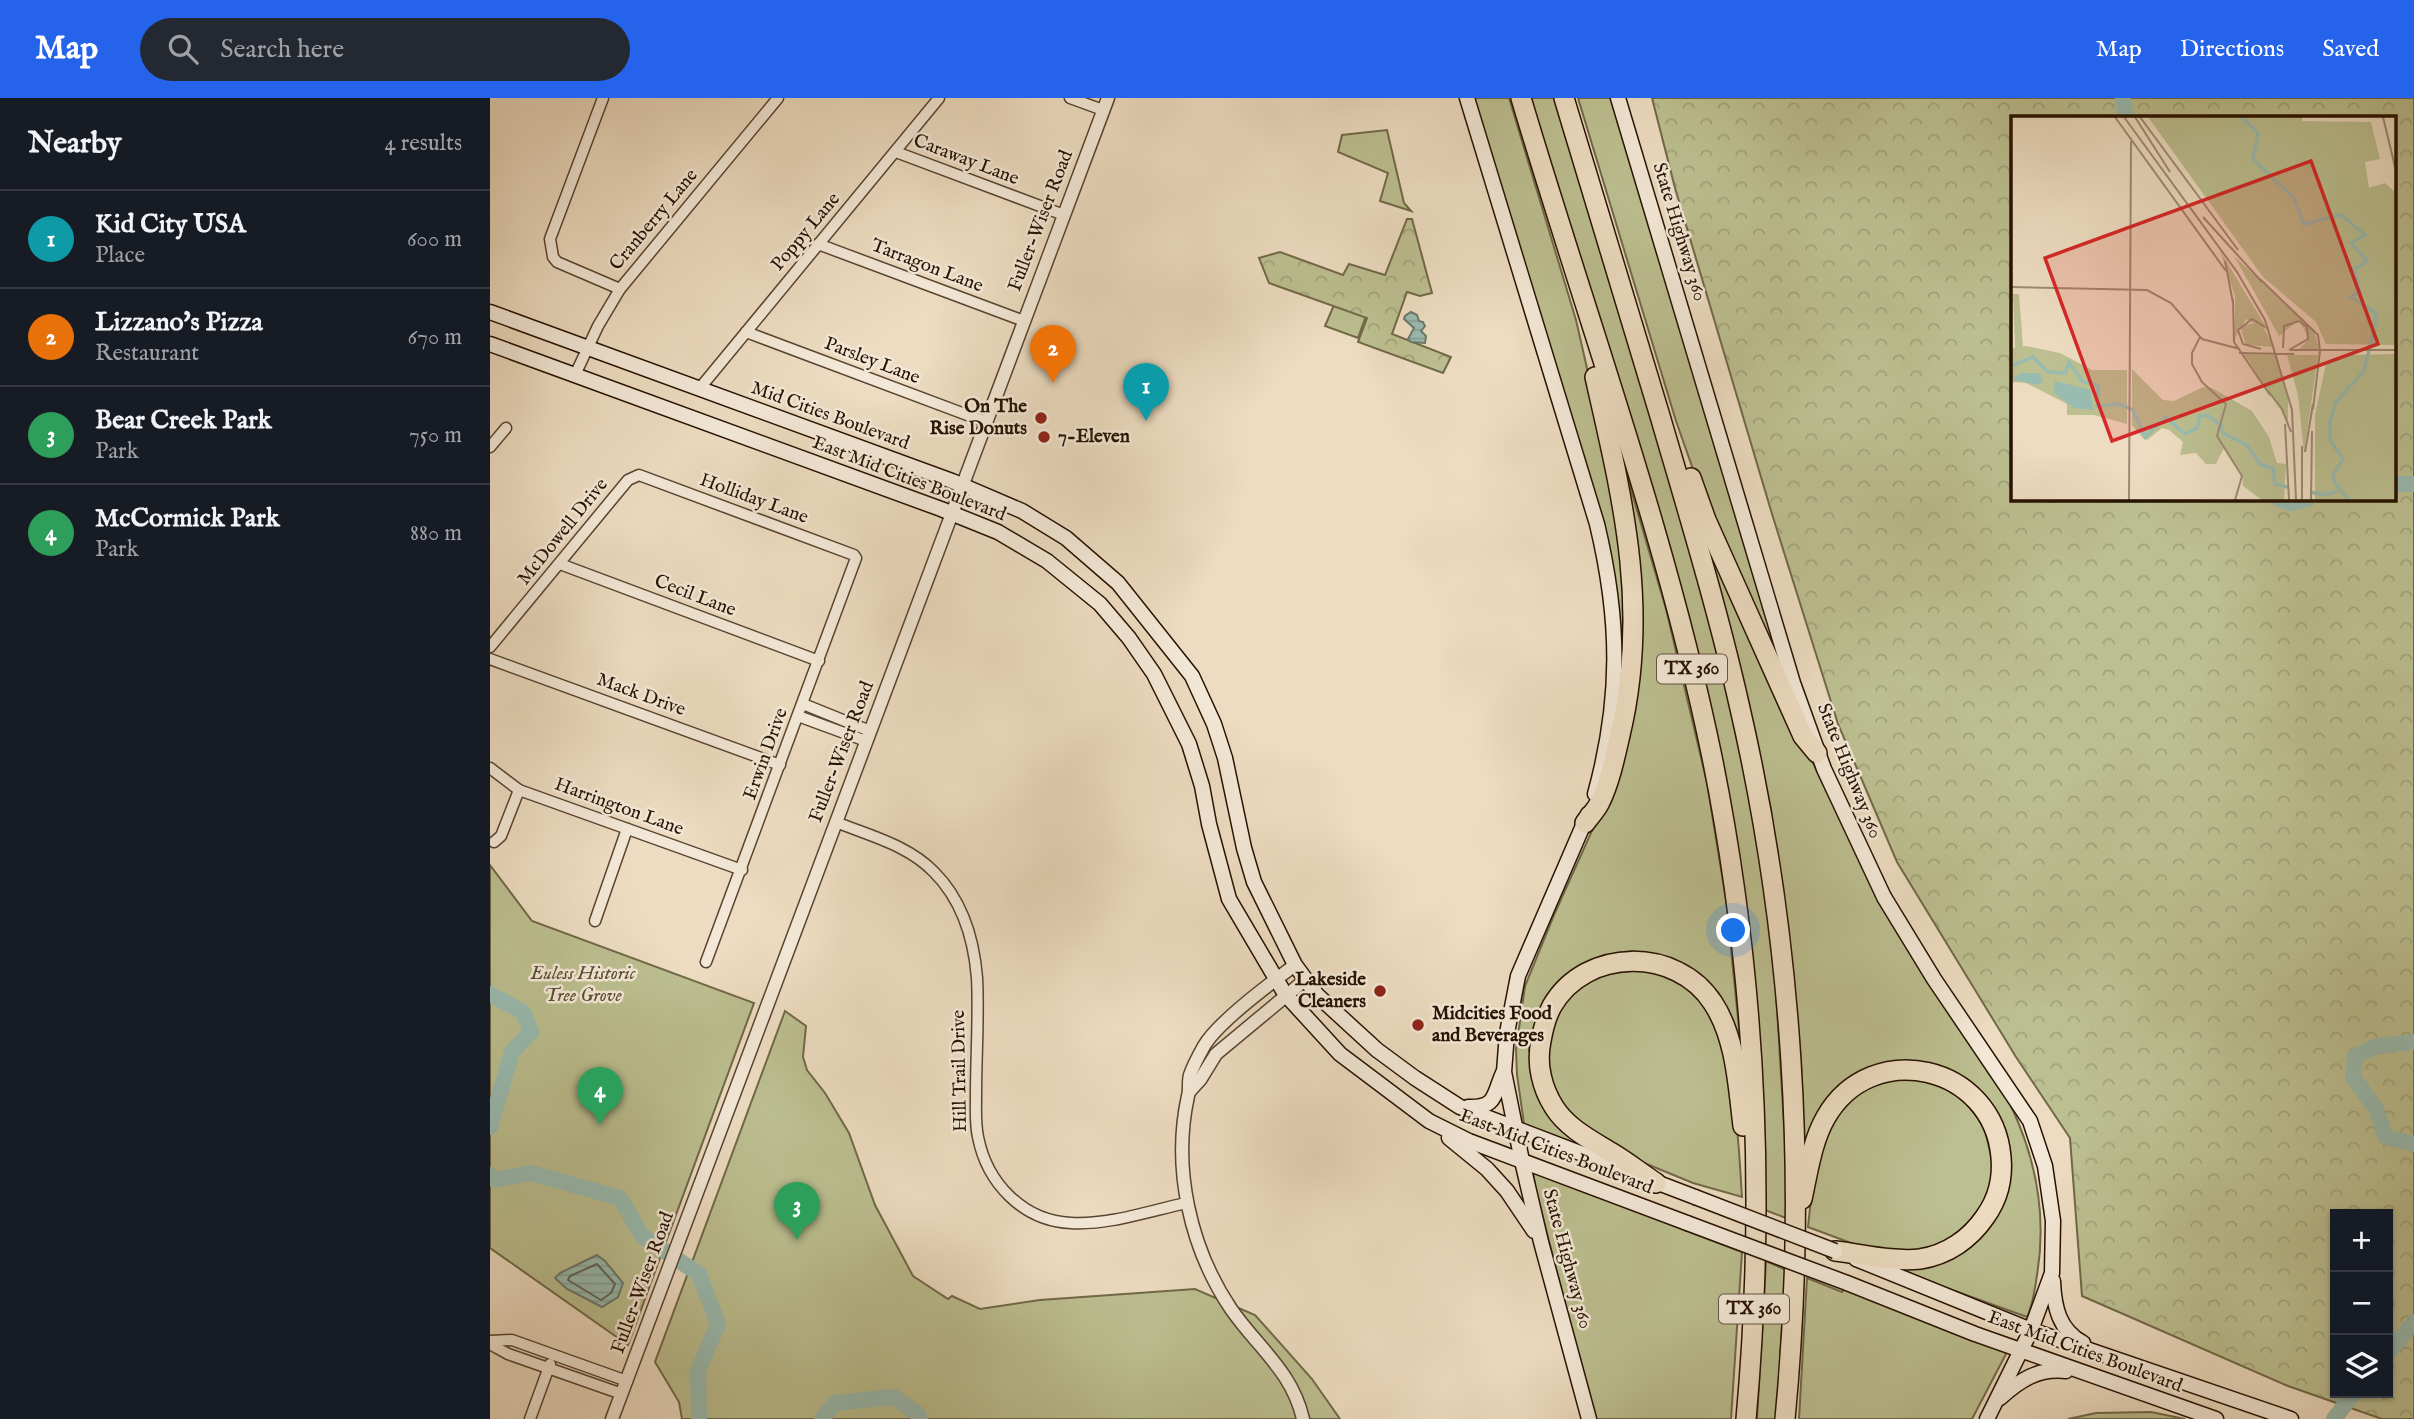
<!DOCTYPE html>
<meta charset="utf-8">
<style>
body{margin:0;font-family:"IM FELL English",serif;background:#242831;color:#f1f3f6}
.controls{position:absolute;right:21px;bottom:21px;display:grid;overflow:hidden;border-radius:0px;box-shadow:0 2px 5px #0004}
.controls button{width:63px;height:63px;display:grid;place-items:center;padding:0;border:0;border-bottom:2px solid #363941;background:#171b24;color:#f1f3f6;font:35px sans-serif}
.you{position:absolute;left:1244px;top:833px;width:24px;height:24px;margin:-18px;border:5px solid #fff;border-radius:50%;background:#1a73e8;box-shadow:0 0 0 10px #1a73e833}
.badge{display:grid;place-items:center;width:46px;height:46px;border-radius:50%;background:#2563eb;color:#fff;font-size:23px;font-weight:700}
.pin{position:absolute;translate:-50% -58px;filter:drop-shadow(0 2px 4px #0008)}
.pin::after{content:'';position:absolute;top:37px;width:24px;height:21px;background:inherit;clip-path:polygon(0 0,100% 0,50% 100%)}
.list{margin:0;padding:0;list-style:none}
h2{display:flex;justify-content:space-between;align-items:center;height:91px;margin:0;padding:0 28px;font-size:30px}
h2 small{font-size:23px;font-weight:400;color:#9ea1a6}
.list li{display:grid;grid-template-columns:46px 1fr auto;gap:21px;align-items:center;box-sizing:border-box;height:98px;padding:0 28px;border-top:2px solid #363941}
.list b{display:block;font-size:26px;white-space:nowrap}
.list p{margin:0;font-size:23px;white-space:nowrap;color:#9ea1a6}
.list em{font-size:23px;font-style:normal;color:#9ea1a6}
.icon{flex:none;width:38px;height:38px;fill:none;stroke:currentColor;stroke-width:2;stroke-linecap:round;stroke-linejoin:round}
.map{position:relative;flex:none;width:1924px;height:1321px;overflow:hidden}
header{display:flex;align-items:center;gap:42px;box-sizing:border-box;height:98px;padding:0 35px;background:#2563eb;color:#fff}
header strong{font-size:33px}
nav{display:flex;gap:38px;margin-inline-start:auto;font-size:24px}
.search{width:490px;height:63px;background:#242831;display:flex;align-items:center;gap:18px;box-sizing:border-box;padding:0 24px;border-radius:38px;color:#9ea1a6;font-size:26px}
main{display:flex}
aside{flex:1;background:#171b24}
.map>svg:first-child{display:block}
.green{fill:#bcbf90;stroke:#716848;stroke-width:2}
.forest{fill:url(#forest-crowns);stroke:#716848;stroke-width:2;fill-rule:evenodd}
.water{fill:url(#water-rules);stroke:#6b786a;stroke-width:2}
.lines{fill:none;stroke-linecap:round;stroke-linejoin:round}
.shore{stroke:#606658;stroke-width:2}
.river{stroke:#99bcb1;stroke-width:16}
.minor-casing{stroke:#584430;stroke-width:13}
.tertiary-casing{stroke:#584430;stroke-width:15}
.secondary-casing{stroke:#261100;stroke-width:17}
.motorway-casing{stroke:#261100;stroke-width:22}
.minor{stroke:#f3e8d7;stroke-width:10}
.tertiary{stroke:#f3e8d7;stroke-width:12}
.secondary{stroke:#f3e8d7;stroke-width:14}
.motorway{stroke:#eddcc1;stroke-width:19}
.secondary-bridge-casing{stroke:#261100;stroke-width:17;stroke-linecap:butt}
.secondary-bridge{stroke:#f3e8d7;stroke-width:14}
.poi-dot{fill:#8f2418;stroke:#f3e8d7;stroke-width:2.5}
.labels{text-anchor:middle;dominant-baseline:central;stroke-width:5;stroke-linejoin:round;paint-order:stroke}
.shield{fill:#f3e8d7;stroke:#645240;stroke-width:2}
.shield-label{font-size:18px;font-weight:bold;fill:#261100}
.street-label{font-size:19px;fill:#261100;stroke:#f3e8d7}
.poi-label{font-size:19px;font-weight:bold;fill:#261100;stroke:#f3e8d7;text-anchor:end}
.park-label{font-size:19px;font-style:italic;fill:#5a4e32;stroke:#f3e8d7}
.inset-river{fill:none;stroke:#99bcb1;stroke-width:3.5}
.inset-road{fill:none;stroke:#9d8b74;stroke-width:2}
.view{fill:#d62828;fill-opacity:0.15;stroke:#d62828;stroke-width:3.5}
.inset-edge{fill:none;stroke:#261100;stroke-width:3.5}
</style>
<header>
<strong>Map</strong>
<div class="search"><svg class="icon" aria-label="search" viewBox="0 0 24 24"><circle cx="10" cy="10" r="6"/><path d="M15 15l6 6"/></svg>Search here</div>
<nav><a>Map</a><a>Directions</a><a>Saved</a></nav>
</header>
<main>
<aside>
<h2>Nearby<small>4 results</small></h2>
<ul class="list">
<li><span class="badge" style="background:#0f9aa8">1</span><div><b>Kid City USA</b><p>Place</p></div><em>600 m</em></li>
<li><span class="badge" style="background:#e8710a">2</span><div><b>Lizzano's Pizza</b><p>Restaurant</p></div><em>670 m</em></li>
<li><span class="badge" style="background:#2e9e5b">3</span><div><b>Bear Creek Park</b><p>Park</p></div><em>750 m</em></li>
<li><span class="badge" style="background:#2e9e5b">4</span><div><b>McCormick Park</b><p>Park</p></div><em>880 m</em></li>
</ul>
</aside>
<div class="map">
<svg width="1924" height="1321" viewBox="0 0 1924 1321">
<defs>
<pattern id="forest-crowns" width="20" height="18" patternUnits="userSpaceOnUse" patternTransform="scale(1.75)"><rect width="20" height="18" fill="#bcbf90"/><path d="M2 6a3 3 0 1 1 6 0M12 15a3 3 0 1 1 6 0" fill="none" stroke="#a1a37a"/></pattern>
<pattern id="water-rules" width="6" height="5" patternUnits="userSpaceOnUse" patternTransform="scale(1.75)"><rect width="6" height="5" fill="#99bcb1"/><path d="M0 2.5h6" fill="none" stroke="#84a196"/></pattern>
</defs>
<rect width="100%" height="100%" fill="#eddcc1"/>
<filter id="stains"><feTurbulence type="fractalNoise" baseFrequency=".00286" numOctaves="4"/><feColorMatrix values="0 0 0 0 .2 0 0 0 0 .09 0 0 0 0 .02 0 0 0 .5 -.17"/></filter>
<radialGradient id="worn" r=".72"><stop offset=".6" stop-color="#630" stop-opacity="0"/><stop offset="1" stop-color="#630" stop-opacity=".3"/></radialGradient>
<!-- green -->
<g class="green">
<polygon points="984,0 1019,0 1086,222 1107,314 1137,467 1132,603 1129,515"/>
<polygon points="1040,0 1067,0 1231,558 1263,711 1283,844 1296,1060 1296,1120 1275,1112 1240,724"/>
<polygon points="1088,0 1123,0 1298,585 1216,408 1186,323"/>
<polygon points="897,32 914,105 921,113 890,103 898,75 848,54 852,37"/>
<polygon points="844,207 876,218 868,240 835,228"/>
<path d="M 1132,361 L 1176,511 L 1217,685 L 1236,802 L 1254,980 L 1230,908 L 1143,853 C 1083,858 1047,893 1039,953 L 1043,954 L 1090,1041 L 1087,1049 L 1034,1026 L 1027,977 L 1026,951 L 1035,888 L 1064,817 L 1110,715 L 1146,572 Z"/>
<path d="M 1210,423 L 1265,544 L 1373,769 L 1520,1006 C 1546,1060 1557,1117 1547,1177 C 1545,1191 1543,1207 1537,1219 L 1407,1172 L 1440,1163 L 1513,1091 L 1487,996 L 1393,970 L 1320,1040 L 1314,1040 L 1311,962 L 1303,874 L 1281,712 L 1263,629 Z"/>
<polygon points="0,767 42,823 264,905 138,1247 0,1150"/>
<path d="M 1164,870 C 1175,876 1199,885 1206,894 C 1246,938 1248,1041 1252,1099 L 1203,1085 L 1147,1062 L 1081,1021 L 1059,987 L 1055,943 L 1072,904 L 1102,878 Z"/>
<polygon points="295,913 316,928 313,959 317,972 335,995 359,1035 385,1107 423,1178 458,1201 462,1198 490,1211 550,1202 705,1191 765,1217 822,1281 850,1321 192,1321 189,1304 165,1264"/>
<polygon points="1415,977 1458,988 1492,1018 1505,1076 1489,1118 1458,1145 1420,1155 1384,1151 1361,1145 1318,1129 1324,1072 1334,1032 1376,987"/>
<polygon points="1043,1074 1192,1129 1192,1131 1252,1154 1241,1321 1105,1321 1046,1093"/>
<polygon points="1276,1163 1296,1172 1286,1321 1267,1321"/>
<polygon points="1317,1180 1352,1194 1354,1191 1514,1251 1516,1256 1482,1321 1309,1321"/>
<polygon points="1661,1314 1695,1321 1578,1321 1606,1315"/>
</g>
<!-- forest -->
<g class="forest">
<path d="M 1162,0 L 1924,0 L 1924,1321 L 1892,1321 L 1798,1288 L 1592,1198 L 1580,1040 L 1526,959 L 1407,764 L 1348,626 L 1282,416 L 1185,90 ZM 1523,19 L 1905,19 L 1905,401 L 1523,401 ZM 1845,1116 L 1898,1116 L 1898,1295 L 1845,1295 Z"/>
<polygon points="917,121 922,121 942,195 930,198 917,194 902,236 961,259 953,275 868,244 877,220 779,185 769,160 790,154 853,177 859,166 895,177"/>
</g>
<!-- water -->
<g class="water">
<polygon points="921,214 927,217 929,223 933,224 935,228 931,233 936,238 935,245 921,244 918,241 924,230 914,221 915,218"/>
<polygon points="107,1157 115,1163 133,1185 128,1199 112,1209 77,1191 65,1180 70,1175"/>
</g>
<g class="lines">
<!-- shore -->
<polygon class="shore" points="107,1166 125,1186 121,1195 111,1202 78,1182 80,1178"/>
<!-- river -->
<g class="river">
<polyline points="1633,0 1635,16 1637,19"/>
<polyline points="1905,386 1924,386"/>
<polyline points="1789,401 1802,405 1818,401"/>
<polyline points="0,896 33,914 41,934 22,954 0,1029"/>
<polyline points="1924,944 1888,948 1865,958 1863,979 1886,1011 1896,1039 1924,1046"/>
<polyline points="0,1077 5,1082 41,1075 130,1100 152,1138 209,1176 228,1226 208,1273 209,1321"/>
<polyline points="1898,1255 1924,1224"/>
<polyline points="332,1321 345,1305 404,1299 428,1316 430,1321"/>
<polyline points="1844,1321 1864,1295"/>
</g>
<defs>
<g id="minor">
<polyline points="113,0 60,141 63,159 67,164 130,191"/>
<polyline points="580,0 613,12"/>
<polyline points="406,54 574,117"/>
<polyline points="328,146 534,223"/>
<polyline points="256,234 496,324"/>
<polyline points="85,277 108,228 130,191 288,0"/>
<polyline points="210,290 449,0"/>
<polyline points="0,349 16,330"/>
<polyline points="70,466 329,563"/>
<polyline points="0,549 138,382 149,377 364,457 366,460 216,864"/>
<polyline points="0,561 290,667"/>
<polyline points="313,606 380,633"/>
<polyline points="308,618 376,643"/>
<polyline points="0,670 29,692 252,772"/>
<path d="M 346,724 C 380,738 418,747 444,774 C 472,802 484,842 487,880 C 489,918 486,958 486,997 C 486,1011 485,1025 488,1039 C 497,1085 533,1123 581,1125 C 620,1127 659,1113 696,1105"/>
<polyline points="4,744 11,738 29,692"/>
<polyline points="105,823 137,731"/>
<polyline points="0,1243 22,1242 137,1283"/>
<polyline points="0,1246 18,1256 132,1296"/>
<polyline points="40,1321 60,1266"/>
</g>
<g id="tertiary">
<path d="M 805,867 C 781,885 728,924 714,948 C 709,957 703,968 700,977 C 698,984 700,991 698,998 C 682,1070 700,1150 741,1211 C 768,1250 802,1273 813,1321"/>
<polyline points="699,994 710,982 726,956 815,882"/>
<polyline points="122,1321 618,0"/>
</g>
<g id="secondary">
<path d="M 977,0 L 1107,426 C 1130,522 1131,601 1105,696"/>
<polyline points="1128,0 1303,585 1334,671 1394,799 1444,881 1540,1023 1555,1068 1563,1123 1562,1175 1541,1232 1497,1321"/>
<polyline points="0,214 462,383 532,413 576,440 628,485 702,578 724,626 735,660 754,750 764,784 805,867 827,897 887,952 925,980 970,1009 1205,1099"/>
<polyline points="0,246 451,411 508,434 557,463 610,506 639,540 664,576 699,646 712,688 719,726 739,801 795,896 850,956 939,1023 979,1043 1197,1125"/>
<polyline points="1098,716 1028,878 1017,935 1014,974 1032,1063 1051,1144 1099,1321"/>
<path d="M 978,1009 C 1007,1010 1003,997 1013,975"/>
<polyline points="959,1040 997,1071 1017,1093 1044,1133"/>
<polyline points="1366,1161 1541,1232 1801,1321"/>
<path d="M 1563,1183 C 1564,1209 1569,1232 1593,1245"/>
<polyline points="1357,1185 1485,1236 1726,1321"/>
<path d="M 1510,1300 C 1530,1282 1548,1270 1576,1273"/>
</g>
<g id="motorway">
<path d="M 1031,0 C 1096,219 1176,435 1222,659 C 1266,876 1276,1101 1256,1321"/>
<path d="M 1074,0 C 1106,106 1138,212 1170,318 C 1198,414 1227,509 1249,606 C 1303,839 1318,1083 1295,1321"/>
<polyline points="1201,380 1216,422 1313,638 1327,655"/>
<path d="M 1095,725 C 1100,718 1107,711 1110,704 C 1120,683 1125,659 1130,637 C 1160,511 1133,402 1105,279"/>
<path d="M 1166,1085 C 1151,1075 1137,1064 1122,1055 C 1101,1042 1077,1030 1064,1009 C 1052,990 1046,966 1051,943 C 1053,931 1056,919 1062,908 C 1096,849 1187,849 1223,905 C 1246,940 1248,988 1253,1028"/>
<path d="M 1312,1101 C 1318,1074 1322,1043 1336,1019 C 1382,939 1503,967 1511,1059 C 1513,1080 1508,1101 1495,1119 C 1480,1141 1457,1157 1430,1161 C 1403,1164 1372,1156 1345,1153"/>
</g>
</defs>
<!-- minor casing -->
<use href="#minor" class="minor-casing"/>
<!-- tertiary casing -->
<use href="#tertiary" class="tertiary-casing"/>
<!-- secondary casing -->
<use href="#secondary" class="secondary-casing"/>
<!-- motorway casing -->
<use href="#motorway" class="motorway-casing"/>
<!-- minor -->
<use href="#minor" class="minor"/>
<!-- tertiary -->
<use href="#tertiary" class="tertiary"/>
<!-- secondary -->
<use href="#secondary" class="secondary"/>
<!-- motorway -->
<use href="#motorway" class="motorway"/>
<defs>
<g id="secondary-bridge">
<polyline points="1205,1099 1345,1153"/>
<polyline points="1197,1125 1357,1185"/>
</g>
</defs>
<!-- secondary-bridge casing -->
<use href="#secondary-bridge" class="secondary-bridge-casing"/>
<!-- secondary-bridge -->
<use href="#secondary-bridge" class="secondary-bridge"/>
</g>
<!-- markers -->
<g class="poi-dot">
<circle cx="551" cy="320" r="7"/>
<circle cx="554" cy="339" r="7"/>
<circle cx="890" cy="893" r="7"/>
<circle cx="928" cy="927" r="7"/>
</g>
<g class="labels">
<!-- shield labels -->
<g class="shield">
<rect x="1167" y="556.5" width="70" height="29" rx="5"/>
<rect x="1229" y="1196.5" width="70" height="29" rx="5"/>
</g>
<g class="shield-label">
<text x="1202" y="571">TX 360</text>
<text x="1264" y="1211">TX 360</text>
</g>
<!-- street labels -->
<g class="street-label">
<text transform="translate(476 62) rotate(21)">Caraway Lane</text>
<text transform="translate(164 122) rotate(-50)">Cranberry Lane</text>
<text transform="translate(551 123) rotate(-69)">Fuller-Wiser Road</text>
<text transform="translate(316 134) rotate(-50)">Poppy Lane</text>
<text transform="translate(1189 134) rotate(73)">State Highway 360</text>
<text transform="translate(437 168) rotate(21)">Tarragon Lane</text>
<text transform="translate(382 263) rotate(21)">Parsley Lane</text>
<text transform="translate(340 318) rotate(20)">Mid Cities Boulevard</text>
<text transform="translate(419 381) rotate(21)">East Mid Cities Boulevard</text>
<text transform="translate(264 401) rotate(20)">Holliday Lane</text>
<text transform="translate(73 434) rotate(-51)">McDowell Drive</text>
<text transform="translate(205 498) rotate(21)">Cecil Lane</text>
<text transform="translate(151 597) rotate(20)">Mack Drive</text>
<text transform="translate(352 654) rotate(-69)">Fuller-Wiser Road</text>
<text transform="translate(276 656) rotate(-70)">Erwin Drive</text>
<text transform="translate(1359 673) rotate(68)">State Highway 360</text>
<text transform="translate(129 709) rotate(20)">Harrington Lane</text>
<text transform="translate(470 973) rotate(-91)">Hill Trail Drive</text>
<text transform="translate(1066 1054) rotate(21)">East Mid Cities Boulevard</text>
<text transform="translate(1077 1161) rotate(75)">State Highway 360</text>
<text transform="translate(153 1185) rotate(-70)">Fuller-Wiser Road</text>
<text transform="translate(1595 1254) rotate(20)">East Mid Cities Boulevard</text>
</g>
<!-- poi labels -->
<g class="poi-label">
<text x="537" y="309">On The<tspan x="537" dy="22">Rise Donuts</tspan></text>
<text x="568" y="339" text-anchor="start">7-Eleven</text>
<text x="876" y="882">Lakeside<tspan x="876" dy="22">Cleaners</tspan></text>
<text x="942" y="916" text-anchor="start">Midcities Food<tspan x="942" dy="22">and Beverages</tspan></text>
</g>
<!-- park labels -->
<g class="park-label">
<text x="93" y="876">Euless Historic<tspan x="93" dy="22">Tree Grove</tspan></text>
</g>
</g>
<!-- overview -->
<g transform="translate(1521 18)">
<rect width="385" height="385" fill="#eddcc1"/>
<path d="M 209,135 L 257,214 L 235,203 L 224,222 L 224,180 ZM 223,140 L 303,215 L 308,233 L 288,233 L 298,223 L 288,204 L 268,220 ZM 249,206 L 263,231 L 235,229 L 229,210 ZM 15,230 L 49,237 L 81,254 L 116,254 L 116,308 L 83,299 L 56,299 L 56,288 L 15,267 L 0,266 L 0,232 ZM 233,238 L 266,239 L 277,284 L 277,305 ZM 385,238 L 385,384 L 304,384 L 304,299 L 315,248 L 338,239 ZM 276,239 L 307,239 L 293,336 L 287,279 ZM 121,253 L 152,284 L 163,285 L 192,271 L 201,272 L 241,295 L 258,321 L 266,347 L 275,348 L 273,384 L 251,384 L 232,370 L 231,358 L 213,332 L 205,348 L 195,348 L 185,337 L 169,339 L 172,326 L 158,314 L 151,312 L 136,324 L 132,322 L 121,309 Z" fill="#bcbf90"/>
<path d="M 137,1 L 291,1 L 291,5 L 360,6 L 369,43 L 354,46 L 358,72 L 374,67 L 385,77 L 385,229 L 315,228 L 305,206 L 252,161 ZM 2,178 L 8,178 L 12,231 L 4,231 Z" fill="#bcbf90"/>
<path d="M 11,257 L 29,257 L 32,266 L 26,269 L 0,263 ZM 44,265 L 79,274 L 83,294 L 63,292 L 42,276 Z" fill="#99bcb1"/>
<path class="inset-river" d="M 230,1 L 247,17 L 242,43 L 283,82 L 293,108 L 330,99 L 354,119 L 340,127 L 356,145 L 343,153 L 349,175 L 340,181 L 365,197 L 364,210 L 353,255 L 325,286 L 319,306 L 319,324 L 332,343 L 322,359 L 324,367 L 338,384M 0,250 L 22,241 L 37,256 L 54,257 L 58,246 L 71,265 L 87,269 L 86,290 L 108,288 L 122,294 L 134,321 L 155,301 L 174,318 L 186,312 L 189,300 L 196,299 L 211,310 L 212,317 L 236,329 L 250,349 L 262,352 L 264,368 L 277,371M 299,376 L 313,379 L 327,375"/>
<path class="inset-road" d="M 104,1 L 215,155M 113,1 L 226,156 L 254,204 L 281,294 L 285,384M 124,1 L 159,56M 129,1 L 227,134M 372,1 L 385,55M 192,101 L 251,166M 214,145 L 222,187M 249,163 L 307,219 L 309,235 L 302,293M 0,171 L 136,174 L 160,187 L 191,223 L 229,233M 222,183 L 223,226 L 259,279M 189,221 L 181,237 L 181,248 L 191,266 L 215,288 L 206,320 L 231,360 L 224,384M 272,232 L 273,210 L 288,205 L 296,211 L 297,223 L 278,234M 250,233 L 232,228 L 227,214 L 241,203 L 254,211M 279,234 L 385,234M 228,237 L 283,238M 257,275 L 271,293 L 280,316M 274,308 L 278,384M 291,330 L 291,384M 294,336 L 302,288M 118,384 L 120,25M 300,384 L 301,315"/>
<path class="view" d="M 300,45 L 367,228 L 101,325 L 34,142 Z"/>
<rect width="385" height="385" class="inset-edge"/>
</g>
<rect width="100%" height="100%" filter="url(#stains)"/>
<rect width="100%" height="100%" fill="url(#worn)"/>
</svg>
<div class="controls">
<button>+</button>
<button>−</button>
<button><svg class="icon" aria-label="layers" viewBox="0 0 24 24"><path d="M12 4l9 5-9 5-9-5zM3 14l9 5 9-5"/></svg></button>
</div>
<div class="you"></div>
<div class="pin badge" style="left:656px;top:323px;background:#0f9aa8">1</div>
<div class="pin badge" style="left:563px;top:285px;background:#e8710a">2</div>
<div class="pin badge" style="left:307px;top:1142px;background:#2e9e5b">3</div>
<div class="pin badge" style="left:110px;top:1027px;background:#2e9e5b">4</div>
</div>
</main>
